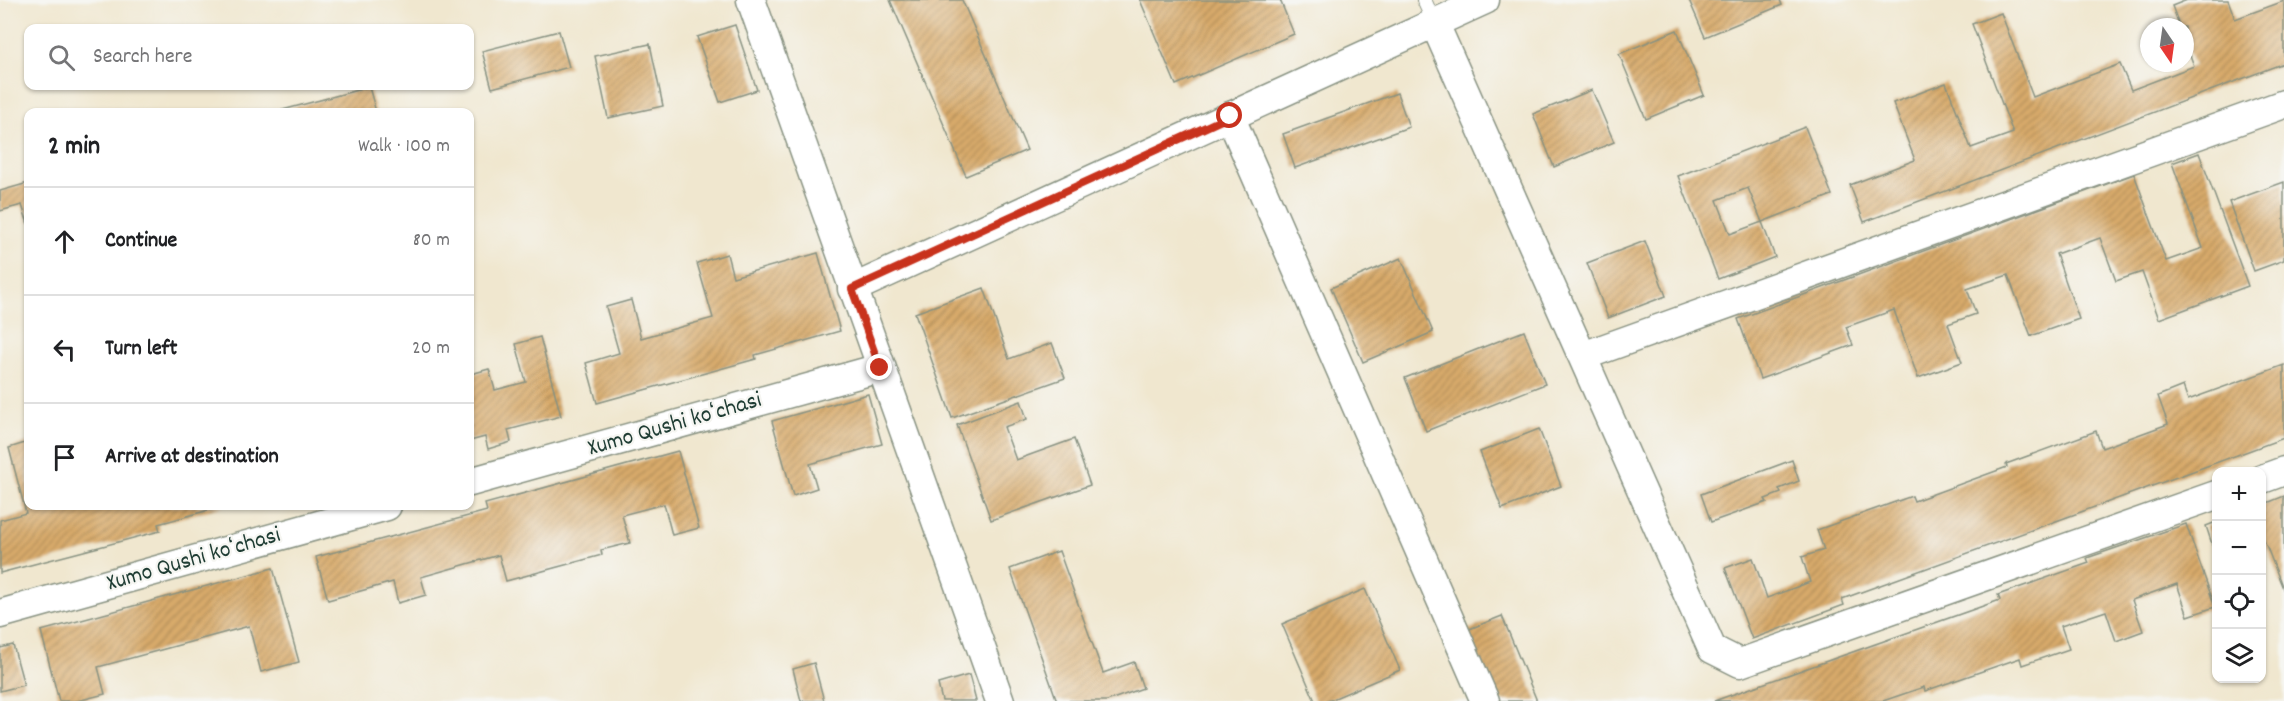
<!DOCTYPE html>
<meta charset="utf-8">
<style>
body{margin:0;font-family:Dekko,sans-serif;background:#f2f2f2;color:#202124}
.controls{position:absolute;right:18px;bottom:18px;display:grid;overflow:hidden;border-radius:12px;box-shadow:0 2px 4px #0004}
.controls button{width:54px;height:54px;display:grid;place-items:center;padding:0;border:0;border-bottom:2px solid #e0e0e0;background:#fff;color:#202124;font:30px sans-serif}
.compass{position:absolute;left:2140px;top:18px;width:54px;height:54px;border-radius:50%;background:#fff;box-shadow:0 2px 4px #0004;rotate:167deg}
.stop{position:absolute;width:18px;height:18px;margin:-14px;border:4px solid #c8321e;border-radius:50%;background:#fff}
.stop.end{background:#c8321e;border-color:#fff;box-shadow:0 2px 6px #0008}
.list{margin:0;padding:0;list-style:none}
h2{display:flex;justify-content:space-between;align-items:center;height:78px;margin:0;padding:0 24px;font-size:26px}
h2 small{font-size:20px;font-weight:400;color:#757577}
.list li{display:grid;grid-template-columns:39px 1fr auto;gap:18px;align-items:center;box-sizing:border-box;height:108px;padding:0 24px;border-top:2px solid #e0e0e0}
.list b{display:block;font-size:22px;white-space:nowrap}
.list em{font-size:20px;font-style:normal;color:#757577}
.icon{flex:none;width:33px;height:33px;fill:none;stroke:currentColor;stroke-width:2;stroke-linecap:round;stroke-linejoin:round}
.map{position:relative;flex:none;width:2284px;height:701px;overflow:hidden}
.search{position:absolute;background:#fff;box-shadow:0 2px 4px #0004;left:24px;top:24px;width:450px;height:66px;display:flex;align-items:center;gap:15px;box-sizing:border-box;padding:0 21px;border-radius:12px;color:#757577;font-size:22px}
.panel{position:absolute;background:#fff;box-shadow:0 2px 4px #0004;left:24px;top:108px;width:450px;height:402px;border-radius:12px}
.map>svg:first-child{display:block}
.building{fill:url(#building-hatch)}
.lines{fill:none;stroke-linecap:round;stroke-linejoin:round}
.service-casing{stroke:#889282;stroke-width:16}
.minor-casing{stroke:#889282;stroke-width:31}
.service{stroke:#fff;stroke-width:14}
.minor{stroke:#fff;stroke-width:28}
.route{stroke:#c8321e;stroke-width:8}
.labels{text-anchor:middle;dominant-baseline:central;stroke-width:4.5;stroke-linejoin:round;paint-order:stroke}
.street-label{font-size:24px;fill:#1f3d34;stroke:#f6f6f2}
</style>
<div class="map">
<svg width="2284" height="701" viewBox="0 0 2284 701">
<defs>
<pattern id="building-hatch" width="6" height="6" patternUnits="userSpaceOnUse" patternTransform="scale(1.5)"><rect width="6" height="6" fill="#d8aa6a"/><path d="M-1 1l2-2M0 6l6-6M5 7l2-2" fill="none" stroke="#af8c58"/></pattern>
</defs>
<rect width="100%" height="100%" fill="#f6f6f2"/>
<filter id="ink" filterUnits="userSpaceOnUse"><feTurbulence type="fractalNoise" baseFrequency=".0167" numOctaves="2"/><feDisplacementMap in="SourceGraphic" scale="12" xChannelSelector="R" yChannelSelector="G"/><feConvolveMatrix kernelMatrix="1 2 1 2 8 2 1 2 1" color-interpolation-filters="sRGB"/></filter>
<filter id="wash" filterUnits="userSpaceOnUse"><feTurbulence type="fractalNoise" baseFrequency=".008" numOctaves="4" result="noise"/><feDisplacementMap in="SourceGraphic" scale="24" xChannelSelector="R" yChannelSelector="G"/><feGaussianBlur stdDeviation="1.35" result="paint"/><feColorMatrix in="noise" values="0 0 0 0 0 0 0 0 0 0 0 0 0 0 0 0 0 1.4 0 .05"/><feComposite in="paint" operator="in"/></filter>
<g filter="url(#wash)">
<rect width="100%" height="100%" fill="#f0e7cf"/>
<g id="blocks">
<!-- building -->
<g class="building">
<polygon points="890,0 962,0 1027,150 966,176"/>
<polygon points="1140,0 1280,0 1294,34 1176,85"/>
<polygon points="1689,0 1780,0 1782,5 1705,37"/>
<polygon points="2187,0 2228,0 2235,19 2284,1 2284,63 1864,222 1850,185 1915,160 1893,103 1946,83 1971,148 2013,133 1972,24 2001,13 2033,97 2120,64 2131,90 2194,66 2185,41 2185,27 2180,27 2172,6"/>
<polygon points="735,25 757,90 720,102 697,37"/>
<polygon points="1677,30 1704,95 1646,119 1619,54"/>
<polygon points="559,31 569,67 492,88 482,51"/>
<polygon points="650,44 663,106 608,118 595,56"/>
<polygon points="369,87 376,112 275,112"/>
<polygon points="1592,90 1614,142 1554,167 1533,114"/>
<polygon points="1397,93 1409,127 1295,168 1283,134"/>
<polygon points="1805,127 1832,195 1762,222 1748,188 1717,200 1730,234 1762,222 1775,257 1718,279 1678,176"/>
<polygon points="2199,153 2248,286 2159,319 2142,272 2116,281 2100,238 2056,254 2079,319 2031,336 2008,275 1967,289 1976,314 1948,324 1962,362 1918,378 1894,310 1846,327 1853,345 1760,379 1738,319 2134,174 2166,261 2203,248 2172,163"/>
<polygon points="2284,182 2284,260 2254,271 2229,202"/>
<polygon points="28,183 28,224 22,205 0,211 0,191"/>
<polygon points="1645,241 1666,296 1608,318 1587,263"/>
<polygon points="818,253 840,331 755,355 756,359 597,403 586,363 619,353 606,307 631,300 641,338 713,318 697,263 727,254 733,277"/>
<polygon points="1401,258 1433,332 1363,362 1331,288"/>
<polygon points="984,288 1009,359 1052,343 1065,378 952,418 915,313"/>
<polygon points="1524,331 1545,384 1426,431 1405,378"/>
<polygon points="540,337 561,416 508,430 511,442 488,449 485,437 470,441 470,370 471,374 489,369 495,390 526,382 516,344"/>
<polygon points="2284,365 2284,438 1842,599 1844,605 1752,639 1725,568 1753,558 1767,598 1810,582 1802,557 1824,550 1817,530 1912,496 1914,501 2007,467 2006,464 2096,431 2102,448 2168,424 2158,396 2183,386 2188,400"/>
<polygon points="868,394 882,444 810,464 817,488 793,496 772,421"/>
<polygon points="1021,401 1027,419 1004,427 1016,460 1074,439 1090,485 991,520 957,425"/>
<polygon points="1539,429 1561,486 1502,509 1480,452"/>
<polygon points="28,442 28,506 224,506 158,524 160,531 0,573 0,520 26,513 9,448"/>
<polygon points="678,451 699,528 672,535 664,504 622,515 630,543 601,550 602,555 506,581 499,555 421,577 426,595 398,603 393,582 328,600 316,557 487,511 485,504"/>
<polygon points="1792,460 1799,481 1779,489 1781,493 1765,499 1767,502 1711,522 1701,494"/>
<polygon points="2284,496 2284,591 2263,537 2262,538 2262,505"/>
<polygon points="2216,522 2216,556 2206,526"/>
<polygon points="2186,524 2215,607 2188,616 2177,584 2132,600 2143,631 2116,641 2106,611 2061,626 2069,649 2022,665 2020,658 1925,691 1924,687 1883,701 1714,701 2000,600 1998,595 2089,563 2087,558"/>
<polygon points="1059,551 1103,673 1134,662 1143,688 1107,701 1057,701 1010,569"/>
<polygon points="273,568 299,662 261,672 249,626 98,667 105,694 77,701 59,701 41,631"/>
<polygon points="1365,589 1400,670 1328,701 1315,701 1282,624"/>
<polygon points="1502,616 1537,701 1496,701 1467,630"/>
<polygon points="13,645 24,685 0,691 0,648"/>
<polygon points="814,663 824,701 801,701 793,669"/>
<polygon points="969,675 976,701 942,701 938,684"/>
</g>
</g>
</g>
<g filter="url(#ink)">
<use href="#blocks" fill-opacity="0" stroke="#889282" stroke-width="1.5"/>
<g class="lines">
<defs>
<polyline id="service" points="1424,0 1434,22"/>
<g id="minor">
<polyline points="751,0 1000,701"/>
<polyline points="1434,22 1712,649 1740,663 2216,495"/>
<polyline points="1230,116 1485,701"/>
<polyline points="852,289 1485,0"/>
<polyline points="1583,356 2284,104"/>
<polyline points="2262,479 2284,471"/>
<polyline points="470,482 880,368"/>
<polyline points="0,614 387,506"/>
</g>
</defs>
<!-- service casing -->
<use href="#service" class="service-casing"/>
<!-- minor casing -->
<use href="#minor" class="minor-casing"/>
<!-- service -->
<use href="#service" class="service"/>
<!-- minor -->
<use href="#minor" class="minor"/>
</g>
</g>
<g class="lines" filter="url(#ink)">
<!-- route -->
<polyline class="route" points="880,368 852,289 1230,116"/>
</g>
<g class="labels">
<!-- street labels -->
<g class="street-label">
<text transform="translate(675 425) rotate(-16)">Xumo Qushi koʻchasi</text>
<text transform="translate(194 560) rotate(-16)">Xumo Qushi koʻchasi</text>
</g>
</g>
</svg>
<div class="controls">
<button>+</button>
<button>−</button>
<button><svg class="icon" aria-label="locate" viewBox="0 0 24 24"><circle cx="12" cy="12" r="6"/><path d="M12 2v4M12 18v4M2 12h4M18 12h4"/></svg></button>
<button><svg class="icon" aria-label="layers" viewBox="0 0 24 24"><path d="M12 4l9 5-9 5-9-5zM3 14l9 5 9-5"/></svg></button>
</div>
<svg class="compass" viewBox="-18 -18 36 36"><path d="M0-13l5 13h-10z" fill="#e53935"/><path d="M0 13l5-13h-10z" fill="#757577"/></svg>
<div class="stop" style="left:1230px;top:116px"></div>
<div class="stop end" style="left:880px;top:368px"></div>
<div class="search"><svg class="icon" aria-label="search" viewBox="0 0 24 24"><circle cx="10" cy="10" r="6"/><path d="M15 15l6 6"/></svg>Search here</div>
<section class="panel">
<h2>2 min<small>Walk · 100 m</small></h2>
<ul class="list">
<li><svg class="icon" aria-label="ahead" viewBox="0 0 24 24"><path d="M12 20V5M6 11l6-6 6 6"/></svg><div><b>Continue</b></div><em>80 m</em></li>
<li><svg class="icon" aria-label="left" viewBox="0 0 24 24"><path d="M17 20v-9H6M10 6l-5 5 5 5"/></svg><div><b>Turn left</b></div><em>20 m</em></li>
<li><svg class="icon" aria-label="arrive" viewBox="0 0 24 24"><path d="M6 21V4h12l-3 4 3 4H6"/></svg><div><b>Arrive at destination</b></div></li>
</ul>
</section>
</div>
